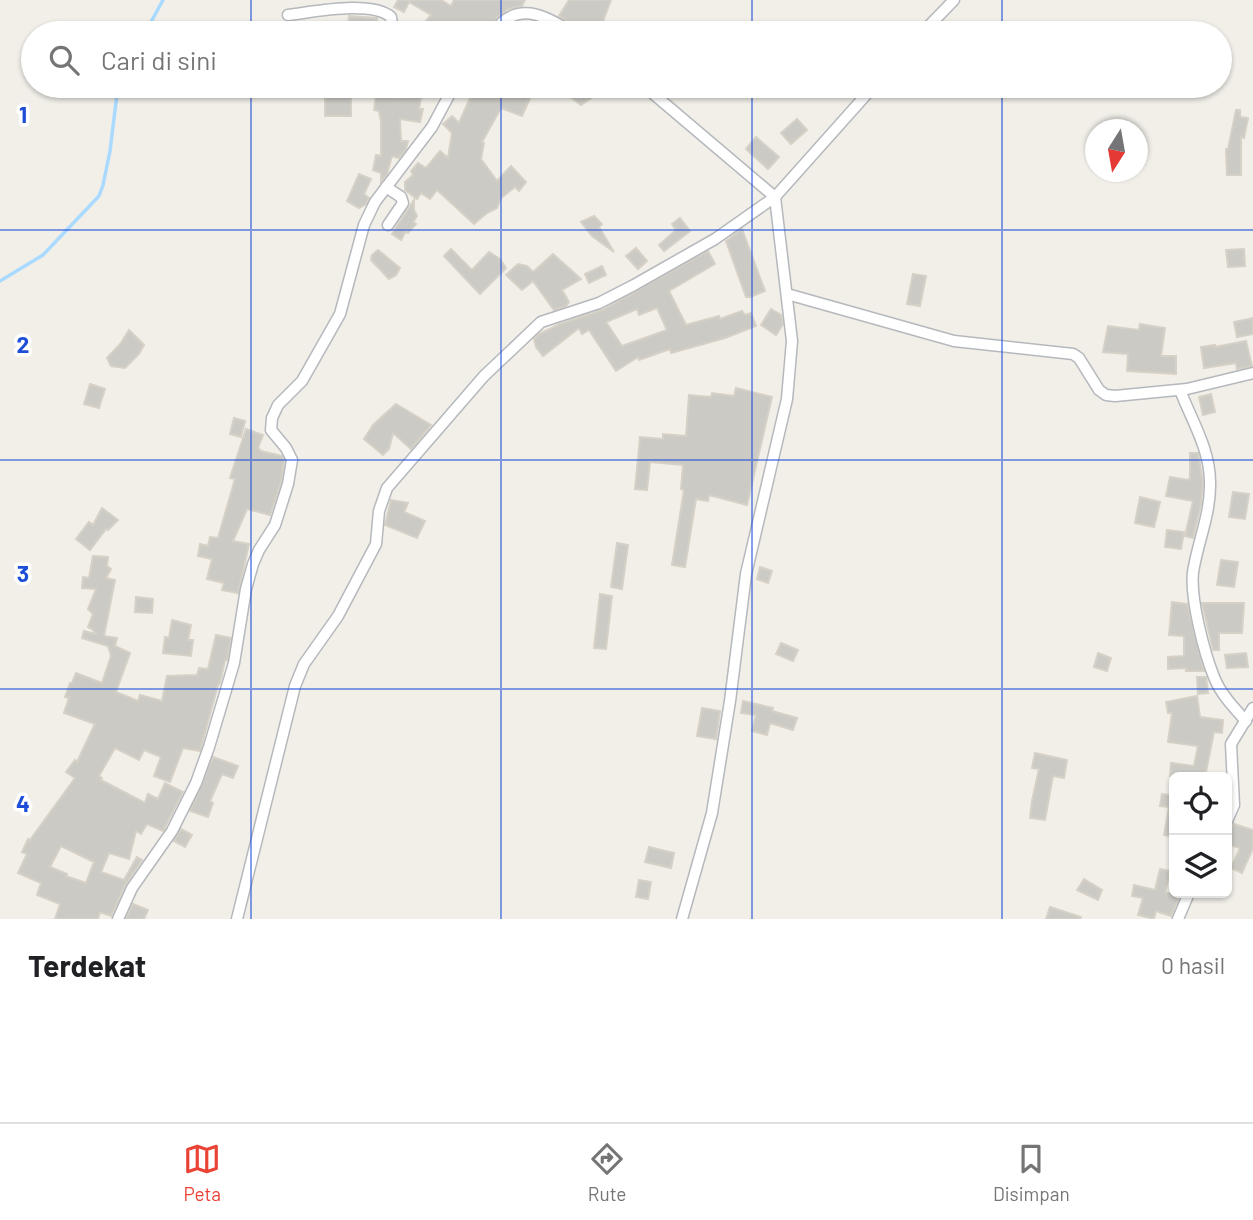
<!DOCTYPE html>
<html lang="id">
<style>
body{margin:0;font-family:Barlow,sans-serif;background:#f2f2f2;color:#202124}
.controls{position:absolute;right:21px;bottom:21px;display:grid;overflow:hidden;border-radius:10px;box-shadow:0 2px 5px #0004}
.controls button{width:63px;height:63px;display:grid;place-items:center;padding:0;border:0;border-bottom:2px solid #e0e0e0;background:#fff;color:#202124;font:35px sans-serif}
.compass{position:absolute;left:1085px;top:119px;width:63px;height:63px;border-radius:50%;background:#fff;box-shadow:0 2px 5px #0004;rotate:191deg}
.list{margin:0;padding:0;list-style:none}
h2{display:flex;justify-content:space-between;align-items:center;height:91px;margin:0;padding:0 28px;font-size:30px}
h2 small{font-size:23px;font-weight:400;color:#757577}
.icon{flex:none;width:38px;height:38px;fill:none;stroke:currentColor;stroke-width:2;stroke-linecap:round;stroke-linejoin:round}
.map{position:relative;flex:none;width:1253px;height:919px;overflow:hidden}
.search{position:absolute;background:#fff;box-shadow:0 2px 5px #0004;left:21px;right:21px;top:21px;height:77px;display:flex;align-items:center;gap:18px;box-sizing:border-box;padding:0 24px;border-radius:38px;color:#757577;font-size:26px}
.sheet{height:203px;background:#fff}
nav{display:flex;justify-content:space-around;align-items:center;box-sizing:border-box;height:98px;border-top:2px solid #e0e0e0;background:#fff;font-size:19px;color:#757577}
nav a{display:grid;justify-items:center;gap:4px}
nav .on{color:#ea4335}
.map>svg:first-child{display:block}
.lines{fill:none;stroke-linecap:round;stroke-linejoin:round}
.stream{stroke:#aadaff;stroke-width:3.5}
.building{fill:#cccac5;stroke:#d6d1c6;stroke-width:2;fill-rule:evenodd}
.minor-casing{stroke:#b5b8bc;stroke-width:13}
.minor{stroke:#fff;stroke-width:10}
.grid{fill:none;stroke:#1d4ed8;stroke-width:2;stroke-opacity:0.55}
.grid-label{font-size:23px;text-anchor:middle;font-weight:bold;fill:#1d4ed8;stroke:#fff;stroke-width:7;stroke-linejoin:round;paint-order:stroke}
</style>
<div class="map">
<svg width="1253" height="919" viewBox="0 0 1253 919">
<rect width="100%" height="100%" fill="#f1efe8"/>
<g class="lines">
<!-- stream -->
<g class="stream">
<polyline points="145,33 163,0"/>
<polyline points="0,281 43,255 99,196 103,185 110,151 118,86"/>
</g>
</g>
<!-- building -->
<g class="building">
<polygon points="398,0 441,0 451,6 454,0 525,0 522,6 508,9 497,17 486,33 416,33 431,15 409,2 404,12 394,7"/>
<polygon points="569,0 611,0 603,21 634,33 591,33 580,30 559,16"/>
<polygon points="349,16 377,18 377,33 347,33"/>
<polygon points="515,23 532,33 503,33"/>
<rect x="325" y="86" width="26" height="30"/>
<polygon points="406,86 423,86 419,109 423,109 420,122 400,119 401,141 408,141 406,149 399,158 392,156 387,174 381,182 381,173 373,170 376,155 381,156 381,122 379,111 374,110 376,96 400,98"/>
<polygon points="467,86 511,86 510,90 532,94 522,116 501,108 482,142 484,143 481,159 497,181 511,166 526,182 519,191 515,187 501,198 497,208 487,213 474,224 437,190 430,199 421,193 417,199 405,190 405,182 413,175 411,171 418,163 426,168 440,151 448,158 452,133 443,124 452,116 459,123 471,96 463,92"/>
<polygon points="556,86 610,86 607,88 609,93 602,97 597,94 581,105"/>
<polygon points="1236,110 1240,110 1240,117 1248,118 1244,138 1241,137 1241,175 1227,175 1226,149 1228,149"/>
<polygon points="797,119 807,130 791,144 781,133"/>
<polygon points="756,137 779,157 768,169 746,149"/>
<polygon points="359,174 371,179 364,194 369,198 366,204 359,208 347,201"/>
<polygon points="414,200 414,210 417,216 413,222 416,224 408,233 406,231 401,240 392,234"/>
<polygon points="594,216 602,224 599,227 614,252 592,236 581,222"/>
<polygon points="680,218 690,231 664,251 659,245 676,230 672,224"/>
<polygon points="742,229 765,291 750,297 746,297 726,241"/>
<polygon points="636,248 647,261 638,269 626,256"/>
<polygon points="451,249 472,270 489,252 500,259 506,268 480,294 444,256"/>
<polygon points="1244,249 1245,266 1228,267 1226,250"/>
<polygon points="378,250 400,268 396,275 389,279 371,260 372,255"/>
<path d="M 708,251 L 715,264 L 669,291 L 686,325 L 719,316 L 720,319 L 742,311 L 745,315 L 751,313 L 756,326 L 725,338 L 671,353 L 670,349 L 639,360 L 638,357 L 616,371 L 589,330 L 582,334 L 579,328 L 543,356 L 536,347 L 534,339 L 539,334 L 560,324 L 602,310 ZM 657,308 L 667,330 L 622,346 L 606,322 L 637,309 L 639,315 Z"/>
<polygon points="553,254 581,279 562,290 569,302 566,306 554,310 533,281 522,290 506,275 518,264 527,266 533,272"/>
<polygon points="602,266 606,275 589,283 585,274"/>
<polygon points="913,274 926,276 920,306 907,304"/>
<polygon points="771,309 781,315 783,324 776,335 761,325"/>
<polygon points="1253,318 1253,334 1237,337 1234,322"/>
<polygon points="1140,324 1165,328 1161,356 1176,356 1176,374 1127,371 1128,354 1103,352 1108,326 1139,330"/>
<polygon points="129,330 144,345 139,354 125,368 111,366 107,358 121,343"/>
<polygon points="1246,341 1252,366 1237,369 1236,363 1204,368 1201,347 1215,345 1215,347"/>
<polygon points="90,384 105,389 99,408 84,404"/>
<polygon points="736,388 772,397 747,505 709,495 708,501 696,499 685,567 672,565 684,490 681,489 683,465 650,462 647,490 635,489 640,437 663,439 663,434 686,436 689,395 711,397 712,393 734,396"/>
<polygon points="1211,394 1215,412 1203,415 1199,397"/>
<polygon points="396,404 431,425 411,449 393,433 389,449 383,455 364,439 373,425"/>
<polygon points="234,418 245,421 241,437 230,434"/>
<polygon points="246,429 263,435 258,448 261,451 282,456 284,461 281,482 270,515 247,509 233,541 249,544 238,593 222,590 224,583 207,579 212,559 198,556 200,544 208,546 210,537 218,538 235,479 230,478"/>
<polygon points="1190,453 1198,453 1203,482 1201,504 1193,538 1185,536 1193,501 1166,496 1170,477 1188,480 1190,478"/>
<polygon points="1233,492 1249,494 1245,519 1229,517"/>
<polygon points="1140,497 1160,502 1154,527 1135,523"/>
<polygon points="391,500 408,503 404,512 425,521 417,538 385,525"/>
<polygon points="102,508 118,520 108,530 106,529 90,550 76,539 89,522 93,525"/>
<polygon points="1167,530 1184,532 1181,549 1165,547"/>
<polygon points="617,543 628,545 622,589 611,587"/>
<path d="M 93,556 L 108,557 L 107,566 L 111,569 L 106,578 L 115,580 L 104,636 L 117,638 L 115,646 L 130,653 L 116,692 L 138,701 L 140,695 L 162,701 L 167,676 L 197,675 L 199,668 L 208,669 L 216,635 L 231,638 L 227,660 L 225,660 L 220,683 L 218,685 L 200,751 L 183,748 L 170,782 L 154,776 L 161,757 L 144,750 L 139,760 L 115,748 L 99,776 L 102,778 L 101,780 L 145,803 L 148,794 L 158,799 L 165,783 L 183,792 L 163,831 L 147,824 L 141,834 L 136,831 L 129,859 L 109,853 L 101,872 L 124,880 L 137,857 L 142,860 L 125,885 L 111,916 L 100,912 L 98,919 L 55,919 L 60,904 L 37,895 L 41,883 L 18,873 L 27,854 L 22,852 L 28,839 L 30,840 L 75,778 L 66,772 L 75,760 L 77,762 L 95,724 L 64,713 L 69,698 L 65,697 L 70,683 L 72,683 L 76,673 L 102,683 L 111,656 L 108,646 L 82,638 L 84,631 L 96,634 L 92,629 L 88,627 L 93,614 L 88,609 L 96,589 L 82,588 L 83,577 L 89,578 ZM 61,846 L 94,862 L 86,883 L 66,876 L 67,874 L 50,867 Z"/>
<polygon points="1221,560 1238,562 1234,587 1217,585"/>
<polygon points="760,567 772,571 768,583 757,579"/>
<polygon points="600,594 612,596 606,649 594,648"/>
<polygon points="136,597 153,599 152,613 135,612"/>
<polygon points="1172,602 1187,604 1204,671 1186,671 1186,668 1168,669 1168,657 1184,656 1184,636 1169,635"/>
<polygon points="1202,603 1244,603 1242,633 1219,633 1219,650 1213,650"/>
<polygon points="172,620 191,625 188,640 193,640 191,656 163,653 165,637 169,638"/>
<polygon points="781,643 798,650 793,661 776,654"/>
<polygon points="1098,653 1111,658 1107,671 1094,667"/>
<polygon points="1246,653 1248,667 1227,668 1225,655"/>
<polygon points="1197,677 1206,677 1208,693 1198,694"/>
<polygon points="1197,696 1200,717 1223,720 1222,733 1214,732 1205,777 1170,776 1171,763 1194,766 1198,746 1168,742 1172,713 1168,713 1166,702"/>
<polygon points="743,701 773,708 772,711 797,718 793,730 770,723 767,735 752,731 756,715 741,713"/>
<polygon points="702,708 720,711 716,739 697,736"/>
<polygon points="1035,753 1067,760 1064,778 1053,776 1045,820 1030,818 1032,801 1039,769 1032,768"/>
<polygon points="213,757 238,766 233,778 222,774 210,801 213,803 208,817 190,811"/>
<polygon points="1162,794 1174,796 1174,837 1164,835 1169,807 1160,806"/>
<polygon points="1234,824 1253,830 1253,848 1242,873 1231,868 1240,848 1227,844 1231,827"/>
<polygon points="181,829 192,835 185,847 174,841"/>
<polygon points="649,847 674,853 671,868 645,862"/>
<polygon points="1160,869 1170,871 1165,893 1181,893 1171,916 1156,911 1154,919 1138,915 1143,898 1132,896 1134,885 1155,890"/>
<polygon points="1084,879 1102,890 1098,900 1077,890"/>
<polygon points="639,880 651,882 648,899 636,897"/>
<polygon points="133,904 148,910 144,919 126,919"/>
<polygon points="1050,907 1081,917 1080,919 1046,919"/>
</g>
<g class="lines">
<defs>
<g id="minor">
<path d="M 288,15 C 314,12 371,0 391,17 L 393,33"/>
<path d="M 493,33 C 516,0 543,14 573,33"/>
<polyline points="922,33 954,0"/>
<polyline points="386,187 401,197 403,203 388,225"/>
<polyline points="787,294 954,341 1073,354 1079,358 1099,390 1106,395 1115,396 1187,389 1253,373"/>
<path d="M 1180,390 C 1191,419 1210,449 1210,482 C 1211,513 1198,541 1193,572 C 1190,598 1204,652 1214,677 C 1220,693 1234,708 1246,721"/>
<polyline points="1227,821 1234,805 1231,744 1253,708"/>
<polyline points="118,919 132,888 172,831 196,783 209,747 234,663 246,589 253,564 259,550 275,525 288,484 292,460 286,448 271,430 272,418 278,405 302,381 340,314 364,225 375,202 432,127 454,86"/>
<polyline points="237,919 295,686 304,664 338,616 376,544 379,511 387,488 484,376 541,322 599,303 634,285 715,239 775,197 644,86"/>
<polyline points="682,919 712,813 730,701 746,574 787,399 792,341 775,197 874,86"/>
<polyline points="1178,919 1189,893"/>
</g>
</defs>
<!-- minor casing -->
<use href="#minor" class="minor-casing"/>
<!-- minor -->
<use href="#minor" class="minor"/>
</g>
<!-- grid -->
<path class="grid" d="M 251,0 L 251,33M 501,0 L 501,33M 752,0 L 752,33M 1002,0 L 1002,33M 251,86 L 251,919M 501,86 L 501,919M 752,86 L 752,919M 1002,86 L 1002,919M 0,230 L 1253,230M 0,460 L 1253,460M 0,689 L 1253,689"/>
<g class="grid-label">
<text x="23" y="123">1</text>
<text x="23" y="353">2</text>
<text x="23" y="582">3</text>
<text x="23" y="812">4</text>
</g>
</svg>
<div class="controls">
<button><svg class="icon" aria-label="locate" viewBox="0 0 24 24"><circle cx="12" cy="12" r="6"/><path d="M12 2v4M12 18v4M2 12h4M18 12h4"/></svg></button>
<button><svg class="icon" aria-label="layers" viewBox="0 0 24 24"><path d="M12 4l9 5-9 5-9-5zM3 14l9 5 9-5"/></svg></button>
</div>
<svg class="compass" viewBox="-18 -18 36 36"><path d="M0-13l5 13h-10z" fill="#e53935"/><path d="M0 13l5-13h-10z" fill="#757577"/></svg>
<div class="search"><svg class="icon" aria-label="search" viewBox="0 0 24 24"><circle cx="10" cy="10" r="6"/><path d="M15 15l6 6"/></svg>Cari di sini</div>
</div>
<section class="sheet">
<h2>Terdekat<small>0 hasil</small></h2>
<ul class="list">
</ul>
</section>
<nav>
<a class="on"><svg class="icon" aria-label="map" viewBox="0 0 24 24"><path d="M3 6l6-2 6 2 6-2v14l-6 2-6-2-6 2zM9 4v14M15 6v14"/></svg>Peta</a>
<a><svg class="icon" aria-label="directions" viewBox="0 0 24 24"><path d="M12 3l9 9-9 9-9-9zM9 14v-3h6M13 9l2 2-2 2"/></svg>Rute</a>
<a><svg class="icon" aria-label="saved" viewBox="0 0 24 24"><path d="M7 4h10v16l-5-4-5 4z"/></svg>Disimpan</a>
</nav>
